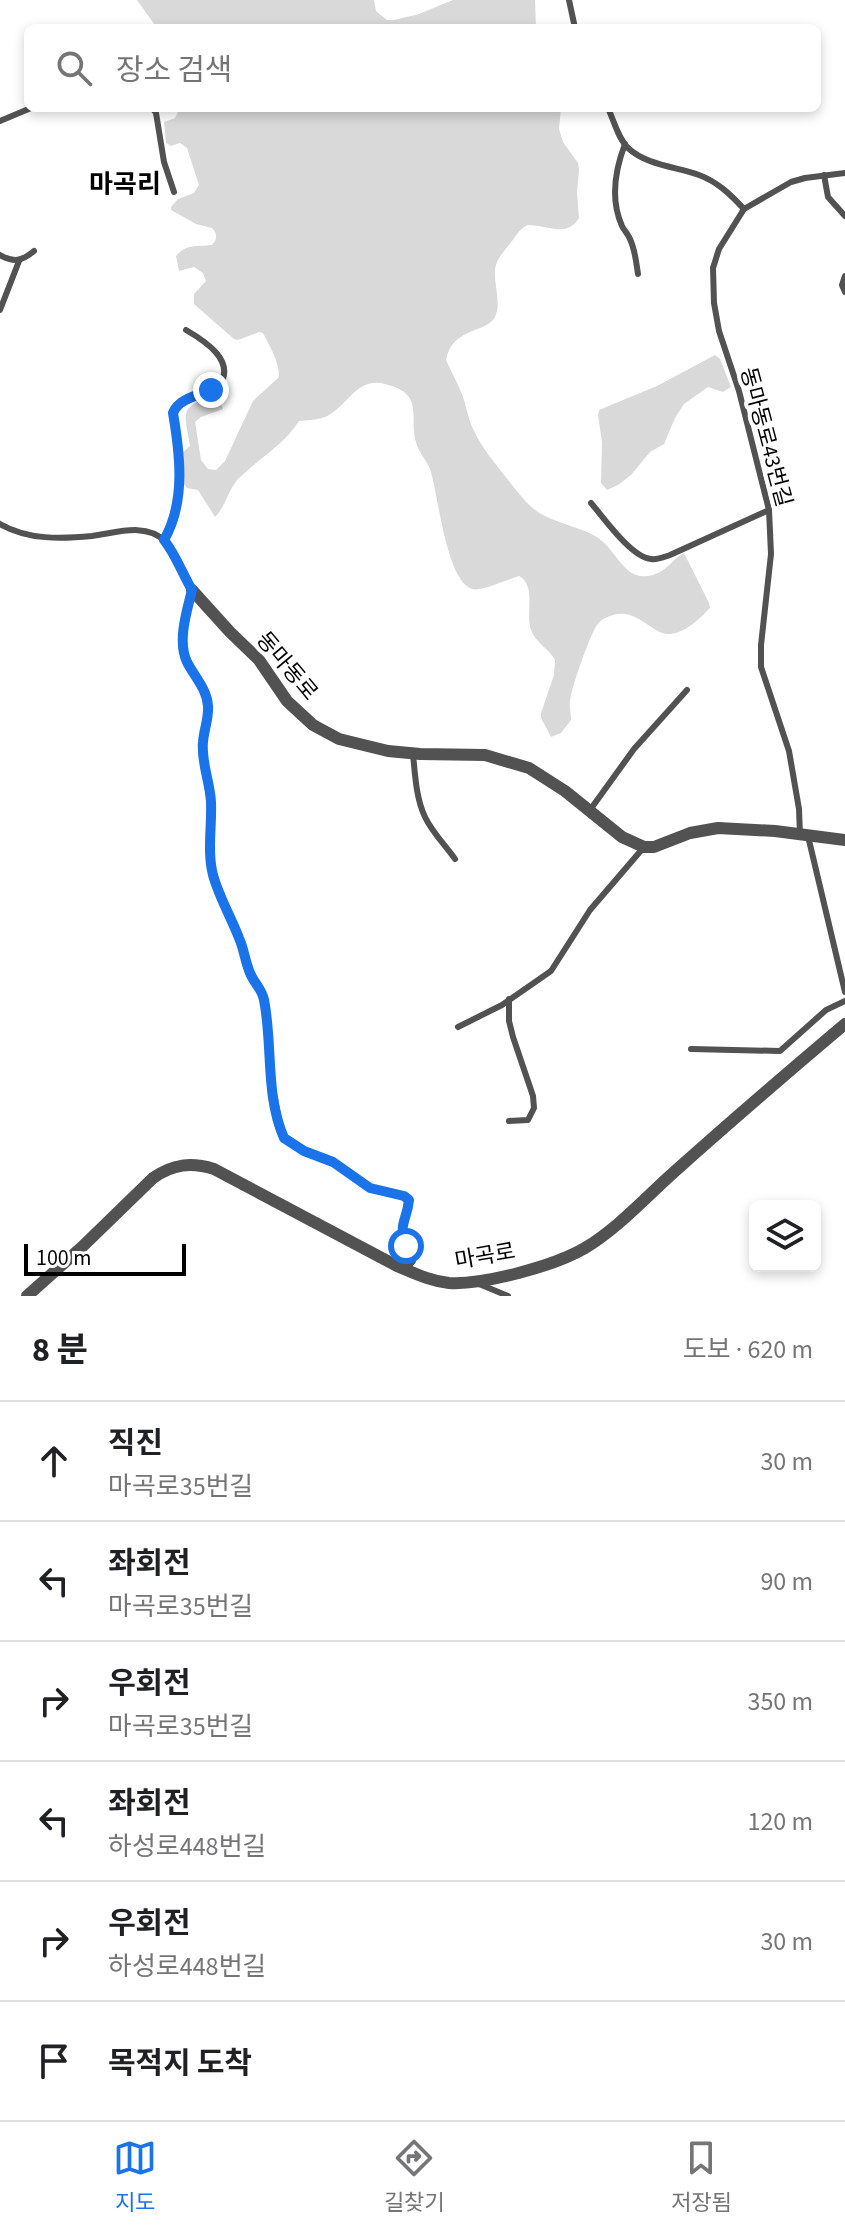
<!DOCTYPE html>
<html lang="ko">
<meta charset="utf-8">
<style>
body{margin:0;font-family:"Source Sans 3","Noto Sans KR",sans-serif;background:#f2f2f2;color:#202124}
.controls{position:absolute;right:24px;bottom:24px;display:grid;overflow:hidden;border-radius:12px;box-shadow:0 4px 12px #0003}
.controls button{width:72px;height:72px;display:grid;place-items:center;padding:0;border:0;border-bottom:2px solid #e0e0e0;background:#fff;color:#202124;font:40px sans-serif}
.scale{position:absolute;left:24px;bottom:20px;width:162px;box-sizing:border-box;padding-left:8px;border:4px solid #000;border-top:0;font-size:22px;line-height:28px;white-space:nowrap;color:#000;-webkit-text-stroke:6px #fff;paint-order:stroke}
.stop{position:absolute;width:24px;height:24px;margin:-18px;border:6px solid #1a73e8;border-radius:50%;background:#fff}
.stop.end{background:#1a73e8;border-color:#fff;box-shadow:0 2px 8px #0008}
.list{margin:0;padding:0;list-style:none}
h2{display:flex;justify-content:space-between;align-items:center;height:104px;margin:0;padding:0 32px;font-size:34px}
h2 small{font-size:26px;font-weight:400;color:#757577}
.list li{display:grid;grid-template-columns:52px 1fr auto;gap:24px;align-items:center;box-sizing:border-box;height:120px;padding:0 32px;border-top:2px solid #e0e0e0}
.list b{display:block;font-size:30px;white-space:nowrap}
.list p{margin:0;font-size:26px;white-space:nowrap;color:#757577}
.list em{font-size:26px;font-style:normal;color:#757577}
.icon{flex:none;width:44px;height:44px;fill:none;stroke:currentColor;stroke-width:2;stroke-linecap:round;stroke-linejoin:round}
.map{position:relative;flex:none;width:845px;height:1296px;overflow:hidden}
.search{position:absolute;background:#fff;box-shadow:0 4px 12px #0003;left:24px;right:24px;top:24px;height:88px;display:flex;align-items:center;gap:20px;box-sizing:border-box;padding:0 28px;border-radius:12px;color:#757577;font-size:30px}
.sheet{height:824px;background:#fff}
nav{display:flex;justify-content:space-around;align-items:center;box-sizing:border-box;height:112px;border-top:2px solid #e0e0e0;background:#fff;font-size:22px;color:#757577}
nav a{display:grid;justify-items:center;gap:4px}
nav .on{color:#1a73e8}
.map>svg:first-child{display:block}
.green{fill:#d9d9d9}
.lines{fill:none;stroke-linecap:round;stroke-linejoin:round}
.lane{stroke:#525252;stroke-width:6}
.street{stroke:#525252;stroke-width:12}
.route{stroke:#1a73e8;stroke-width:10}
.labels{text-anchor:middle;dominant-baseline:central;stroke-width:8;stroke-linejoin:round;paint-order:stroke}
.street-label{font-size:22px;fill:#000;stroke:#fff}
.quarter-label{font-size:26px;font-weight:bold;fill:#000;stroke:#fff}
</style>
<div class="map">
<svg width="845" height="1296" viewBox="0 0 845 1296">
<rect width="100%" height="100%" fill="#fff"/>
<!-- green -->
<g class="green">
<polygon points="137,0 374,0 376,11 387,20 394,20 419,14 453,0 535,0 536,28 157,28"/>
<path d="M 180,108 L 561,108 L 559,129 L 563,142 L 578,163 L 579,170 L 577,193 L 579,218 C 567,238 547,225 528,225 C 520,228 517,235 511,242 C 507,248 500,255 497,262 C 490,277 503,300 495,317 C 486,334 453,326 446,360 C 451,371 457,382 462,394 C 466,405 468,418 473,429 C 482,449 499,468 512,485 C 520,494 527,505 538,512 C 555,523 577,526 595,536 C 618,548 624,588 658,573 C 668,569 673,559 682,554 L 685,555 L 709,603 L 710,608 C 699,619 686,633 669,634 C 656,635 642,616 625,614 C 615,613 603,617 597,625 C 590,635 571,688 570,701 C 569,707 571,713 571,720 L 561,733 L 551,737 L 541,718 L 541,713 L 554,675 L 555,660 C 549,649 535,642 531,630 C 525,613 537,586 519,576 C 508,579 482,592 472,589 C 446,581 438,492 430,469 C 426,459 418,452 416,442 C 409,415 425,394 385,384 C 357,377 349,404 329,415 C 321,420 308,420 299,421 C 284,445 258,459 238,479 C 228,490 226,506 215,517 L 198,490 L 187,488 L 183,483 L 182,453 L 190,446 C 184,410 179,409 214,394 L 219,396 L 223,409 L 201,417 L 195,422 L 201,460 L 208,469 L 216,470 L 225,461 L 253,401 L 279,377 C 279,361 270,347 263,333 L 259,332 L 238,340 L 234,339 L 194,304 L 194,294 L 206,281 L 203,273 L 194,267 L 179,271 L 176,256 C 187,243 198,247 212,245 C 218,239 217,233 212,228 L 196,224 L 171,210 L 171,207 L 178,199 L 194,193 L 199,185 L 187,148 L 180,143 L 171,146 L 166,143 L 164,122 L 175,118 Z"/>
<polygon points="715,355 720,359 731,387 723,392 708,387 684,404 675,418 664,444 650,452 631,475 618,485 607,490 601,483 602,442 598,415 599,410 657,386"/>
</g>
<g class="lines">
<!-- lane -->
<g class="lane">
<polyline points="569,0 575,28"/>
<polyline points="152,108 156,113 164,162 174,192"/>
<path d="M 608,108 C 614,121 618,138 628,148 C 646,165 677,167 699,175 C 718,182 731,195 744,209"/>
<polyline points="0,121 31,108"/>
<path d="M 625,144 C 615,170 610,199 622,226 C 624,230 627,233 629,237 C 635,248 636,261 638,274"/>
<polyline points="824,175 828,197 845,216"/>
<path d="M 0,255 C 14,263 22,261 34,251"/>
<polyline points="845,276 842,285 845,292"/>
<polyline points="0,310 19,261"/>
<path d="M 591,503 C 604,518 631,557 651,559 C 657,560 664,557 670,555 L 769,510"/>
<path d="M 0,524 C 28,540 61,539 92,536 C 116,533 145,522 165,541 C 177,552 183,576 192,590 L 186,614 L 183,648 L 186,660 L 206,696 L 208,707 L 203,753 L 208,778 L 211,803 L 211,864 L 219,890 L 239,937 L 250,975 L 263,994 L 268,1021 L 272,1083 L 281,1131 C 289,1151 317,1154 335,1163 C 349,1170 358,1182 372,1188 C 384,1193 399,1192 409,1200 L 402,1223 L 402,1233 L 413,1261 L 406,1270"/>
<path d="M 164,540 C 186,502 180,454 173,413 L 175,407 L 218,387 C 238,362 205,341 186,330"/>
<path d="M 413,754 C 415,774 416,798 425,817 C 432,832 445,845 455,859"/>
<polyline points="590,810 634,749 687,690"/>
<polyline points="800,835 799,809 789,751 761,667 761,645 771,554 769,510 739,391 719,331 714,303 713,268 719,249 744,209 791,182 805,178 845,173"/>
<polyline points="808,836 845,992"/>
<polyline points="458,1027 502,1005 551,971 590,910 644,847"/>
<polyline points="691,1049 780,1051 826,1010 845,1001"/>
<polyline points="509,1121 528,1120 534,1108 533,1096 513,1037 509,1021 509,999"/>
<polyline points="479,1284 508,1296"/>
</g>
<!-- street -->
<g class="street">
<polyline points="192,590 230,632 259,660 287,701 313,725 339,739 388,751 420,754 485,755 529,768 565,791 622,837 644,847 654,847 690,833 718,828 775,831 845,840"/>
<path d="M 27,1296 L 82,1247 L 153,1178 C 173,1164 191,1162 214,1169 L 397,1266 C 414,1273 430,1281 449,1283 C 484,1285 554,1266 585,1248 C 617,1229 645,1198 673,1173 C 730,1122 787,1073 845,1024"/>
</g>
</g>
<g class="lines">
<!-- route -->
<path class="route" d="M 211,390 C 198,395 178,399 173,413 C 180,454 186,502 164,540 C 176,555 182,573 192,590 C 187,611 177,641 187,662 C 194,676 207,689 208,706 C 209,718 204,729 203,742 C 201,762 210,782 211,802 C 212,826 207,852 213,875 C 219,897 231,917 239,938 C 244,949 245,961 250,973 C 254,983 262,989 264,1000 C 273,1045 265,1095 284,1138 L 304,1151 L 333,1162 L 370,1188 L 404,1196 L 409,1200 C 407,1221 398,1222 406,1246"/>
</g>
<g class="labels">
<!-- street labels -->
<g class="street-label">
<text transform="translate(766 437) rotate(75)">동마동로43번길</text>
<text transform="translate(287 666) rotate(50)">동마동로</text>
<text transform="translate(485 1256) rotate(-10)">마곡로</text>
</g>
<!-- quarter labels -->
<g class="quarter-label">
<text x="125" y="184">마곡리</text>
</g>
</g>
</svg>
<div class="controls">
<button><svg class="icon" aria-label="layers" viewBox="0 0 24 24"><path d="M12 4l9 5-9 5-9-5zM3 14l9 5 9-5"/></svg></button>
</div>
<div class="scale">100 m</div>
<div class="stop" style="left:406px;top:1246px"></div>
<div class="stop end" style="left:211px;top:390px"></div>
<div class="search"><svg class="icon" aria-label="search" viewBox="0 0 24 24"><circle cx="10" cy="10" r="6"/><path d="M15 15l6 6"/></svg>장소 검색</div>
</div>
<section class="sheet">
<h2>8 분<small>도보 · 620 m</small></h2>
<ul class="list">
<li><svg class="icon" aria-label="ahead" viewBox="0 0 24 24"><path d="M12 20V5M6 11l6-6 6 6"/></svg><div><b>직진</b><p>마곡로35번길</p></div><em>30 m</em></li>
<li><svg class="icon" aria-label="left" viewBox="0 0 24 24"><path d="M17 20v-9H6M10 6l-5 5 5 5"/></svg><div><b>좌회전</b><p>마곡로35번길</p></div><em>90 m</em></li>
<li><svg class="icon" aria-label="right" viewBox="0 0 24 24"><path d="M7 20v-9h11M14 6l5 5-5 5"/></svg><div><b>우회전</b><p>마곡로35번길</p></div><em>350 m</em></li>
<li><svg class="icon" aria-label="left" viewBox="0 0 24 24"><path d="M17 20v-9H6M10 6l-5 5 5 5"/></svg><div><b>좌회전</b><p>하성로448번길</p></div><em>120 m</em></li>
<li><svg class="icon" aria-label="right" viewBox="0 0 24 24"><path d="M7 20v-9h11M14 6l5 5-5 5"/></svg><div><b>우회전</b><p>하성로448번길</p></div><em>30 m</em></li>
<li><svg class="icon" aria-label="arrive" viewBox="0 0 24 24"><path d="M6 21V4h12l-3 4 3 4H6"/></svg><div><b>목적지 도착</b></div></li>
</ul>
</section>
<nav>
<a class="on"><svg class="icon" aria-label="map" viewBox="0 0 24 24"><path d="M3 6l6-2 6 2 6-2v14l-6 2-6-2-6 2zM9 4v14M15 6v14"/></svg>지도</a>
<a><svg class="icon" aria-label="directions" viewBox="0 0 24 24"><path d="M12 3l9 9-9 9-9-9zM9 14v-3h6M13 9l2 2-2 2"/></svg>길찾기</a>
<a><svg class="icon" aria-label="saved" viewBox="0 0 24 24"><path d="M7 4h10v16l-5-4-5 4z"/></svg>저장됨</a>
</nav>
